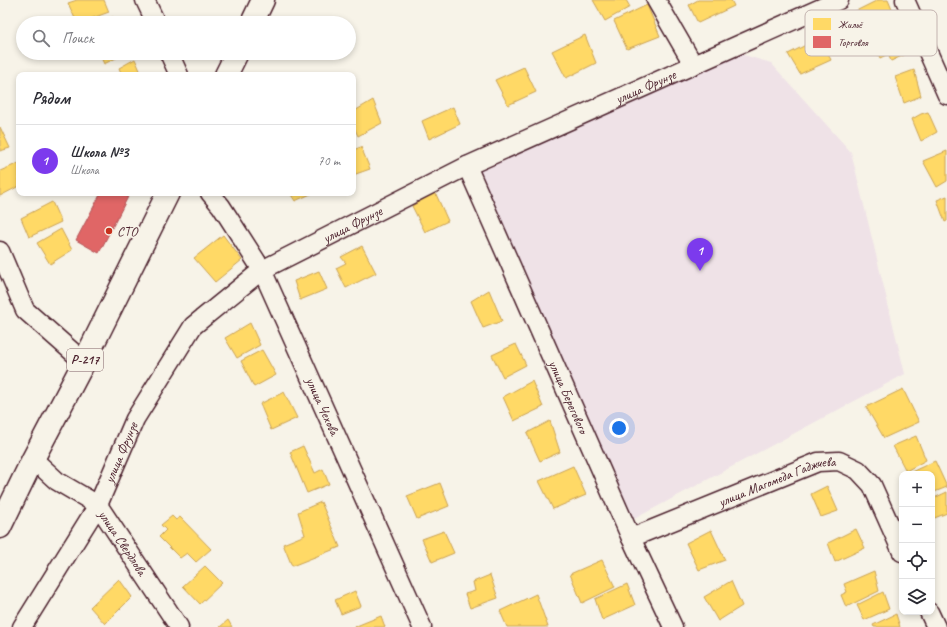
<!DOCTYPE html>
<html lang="ru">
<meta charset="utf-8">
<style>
body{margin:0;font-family:Caveat,sans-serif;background:#f2f2f3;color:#2b2b33}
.controls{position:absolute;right:12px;bottom:12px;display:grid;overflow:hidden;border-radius:8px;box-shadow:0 2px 6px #0003}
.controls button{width:36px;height:36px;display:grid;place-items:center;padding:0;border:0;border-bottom:1px solid #e1e1e2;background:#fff;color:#2b2b33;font:20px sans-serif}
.you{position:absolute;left:619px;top:428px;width:14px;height:14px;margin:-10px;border:3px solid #fff;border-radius:50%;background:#1a73e8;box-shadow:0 0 0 6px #1a73e833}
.badge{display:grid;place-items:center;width:26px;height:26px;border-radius:50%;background:#7c3aed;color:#fff;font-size:13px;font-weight:700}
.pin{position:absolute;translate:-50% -33px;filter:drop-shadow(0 1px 2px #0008)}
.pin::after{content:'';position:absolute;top:21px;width:14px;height:12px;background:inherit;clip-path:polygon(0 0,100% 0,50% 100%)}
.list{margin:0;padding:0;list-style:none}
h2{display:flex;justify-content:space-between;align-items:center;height:52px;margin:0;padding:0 16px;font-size:17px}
h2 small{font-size:13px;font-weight:400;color:#7c7c81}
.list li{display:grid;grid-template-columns:26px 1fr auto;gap:12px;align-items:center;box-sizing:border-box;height:72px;padding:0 16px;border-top:1px solid #e1e1e2}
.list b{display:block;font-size:15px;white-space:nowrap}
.list p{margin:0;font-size:13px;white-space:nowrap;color:#7c7c81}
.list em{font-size:13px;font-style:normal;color:#7c7c81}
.icon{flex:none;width:22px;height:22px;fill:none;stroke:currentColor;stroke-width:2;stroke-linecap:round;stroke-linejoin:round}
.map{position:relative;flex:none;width:947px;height:627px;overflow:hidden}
.search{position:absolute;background:#fff;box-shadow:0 2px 6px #0003;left:16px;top:16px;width:340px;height:44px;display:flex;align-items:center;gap:10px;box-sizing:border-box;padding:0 14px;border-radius:22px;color:#7c7c81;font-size:15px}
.panel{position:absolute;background:#fff;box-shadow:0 2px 6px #0003;left:16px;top:72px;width:340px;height:124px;border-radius:8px}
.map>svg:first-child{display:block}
.built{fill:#efe2e7}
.homes{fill:#ffd966;stroke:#c9a154}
.shops{fill:#e06666;stroke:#b35154}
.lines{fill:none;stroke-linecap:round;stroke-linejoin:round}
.street-casing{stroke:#4a1f2b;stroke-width:21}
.highway-casing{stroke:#4a1f2b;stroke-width:25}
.street{stroke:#f7f3e8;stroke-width:18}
.highway{stroke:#f7f3e8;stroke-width:22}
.poi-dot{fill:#c8321e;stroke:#f7f3e8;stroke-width:1.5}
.labels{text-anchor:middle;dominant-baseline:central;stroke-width:4;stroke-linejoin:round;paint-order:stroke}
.shield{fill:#f7f3e8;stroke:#7e5f64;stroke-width:1}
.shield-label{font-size:13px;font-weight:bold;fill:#4a1f2b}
.street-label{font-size:14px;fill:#4a1f2b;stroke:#f7f3e8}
.poi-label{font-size:14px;fill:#4a1f2b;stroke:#f7f3e8;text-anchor:start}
.key{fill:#f7f3e8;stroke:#c3b3af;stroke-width:1}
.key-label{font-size:11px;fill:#4a1f2b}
</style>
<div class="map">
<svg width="947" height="627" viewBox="0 0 947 627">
<rect width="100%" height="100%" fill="#f7f3e8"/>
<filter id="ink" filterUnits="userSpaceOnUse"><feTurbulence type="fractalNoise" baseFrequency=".025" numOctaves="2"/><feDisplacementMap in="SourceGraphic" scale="8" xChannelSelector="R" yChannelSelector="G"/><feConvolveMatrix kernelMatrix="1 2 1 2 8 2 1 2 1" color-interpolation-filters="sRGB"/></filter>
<g filter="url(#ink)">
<!-- built -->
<polygon class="built" points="717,47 771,63 851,152 905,374 634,519 473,168"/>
<!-- homes -->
<g class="homes">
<polygon points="77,0 104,0 109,12 79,23 77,23 68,3"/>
<polygon points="593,0 626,0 630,7 605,21"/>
<polygon points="698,0 731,0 734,6 698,23 689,5"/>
<polygon points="878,0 888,0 898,24 865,39 854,12"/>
<polygon points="647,5 660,36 627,49 614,21"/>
<polygon points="113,17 115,23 98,23"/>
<polygon points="898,32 906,54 891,61 888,54 880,58 874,43"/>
<polygon points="585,35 596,63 566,78 552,51"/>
<polygon points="820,38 831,60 800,74 788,54"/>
<polygon points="99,53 118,53 120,56 104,64"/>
<polygon points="135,59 142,75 122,75 119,68"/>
<polygon points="524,67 536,92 508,105 495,80"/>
<polygon points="914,70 921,96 904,103 895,77"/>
<polygon points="373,100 382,123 358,136 353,125 353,112"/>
<polygon points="453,107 460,124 429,139 422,121"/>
<polygon points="928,112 937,132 921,141 912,119 921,114"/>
<polygon points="0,127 10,148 0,151"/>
<polygon points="361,147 370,169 353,175 353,150"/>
<polygon points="947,151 947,181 937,187 923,161"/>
<polygon points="19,163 19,186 0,196 0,171"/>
<polygon points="435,192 448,221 425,232 412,206"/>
<polygon points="290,193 313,193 295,201"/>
<polygon points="947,196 947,221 945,222 937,200"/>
<polygon points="52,202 61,222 29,237 21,218"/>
<polygon points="61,229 72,250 50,264 37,243"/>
<polygon points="223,235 242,260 215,282 194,258"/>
<polygon points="362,246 376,273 346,288 336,268 346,263 341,257"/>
<polygon points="319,271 327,289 300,300 294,281"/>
<polygon points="489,290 502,321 483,328 471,301"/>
<polygon points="250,323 260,345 237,358 225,338"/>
<polygon points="516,344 526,365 503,377 492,355"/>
<polygon points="262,350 276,375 254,387 241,361"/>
<polygon points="532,381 543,407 514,421 503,397"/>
<polygon points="903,389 919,422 884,438 866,407"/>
<polygon points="284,392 297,418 271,430 260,404"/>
<polygon points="550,421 560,452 540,461 527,433"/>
<polygon points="916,436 926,460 906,471 893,446"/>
<polygon points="303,446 315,473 323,469 329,484 307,493 290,452"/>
<polygon points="935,461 947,487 932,493 932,474 910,474 909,473"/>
<polygon points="573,466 586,495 553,509 539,481"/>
<polygon points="440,483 449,506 417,519 407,496"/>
<polygon points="827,486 838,511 821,517 811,494"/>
<polygon points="947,492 947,513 932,519 932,499"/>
<polygon points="321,502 340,547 292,566 283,544 305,535 298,512"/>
<polygon points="172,516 176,520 180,517 211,549 196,562 187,553 180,558 159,537 166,530 161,525"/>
<polygon points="856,529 865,548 835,562 828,543"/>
<polygon points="711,530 725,560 699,570 686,543"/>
<polygon points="444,531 454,553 432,562 422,539"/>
<polygon points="602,560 615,587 582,603 570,574"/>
<polygon points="205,566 222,583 200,604 183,586"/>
<polygon points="874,571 879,591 846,607 841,595 847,592 844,584"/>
<polygon points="490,575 498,598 470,608 465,594 475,591 473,582"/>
<polygon points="119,579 132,597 105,624 90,607"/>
<polygon points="731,581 742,606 718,621 704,597"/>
<polygon points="627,584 635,605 602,620 595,599"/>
<polygon points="355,591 361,606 341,614 335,600"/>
<polygon points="883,592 889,609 864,620 857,605"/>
<polygon points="536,594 548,627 507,627 500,611"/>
<polygon points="896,614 900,627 874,627 873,625"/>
<polygon points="381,616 385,627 354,627"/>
<polygon points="228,620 232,627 220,627"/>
</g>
<!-- shops -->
<polygon class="shops" points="101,193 130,193 99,253 76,240"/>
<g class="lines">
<defs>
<g id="street">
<polyline points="145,0 156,23"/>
<polyline points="656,0 693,64"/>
<polyline points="905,0 947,95"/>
<polyline points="169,53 179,75"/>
<path id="s1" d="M 467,166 L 631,538 L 673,627"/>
<path id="s2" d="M 210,193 L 221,206 L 262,270 L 422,627"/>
<polyline points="0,251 25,310 84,362"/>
<path id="s3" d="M 33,459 L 57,481 L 98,505 L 179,627"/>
<path id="s4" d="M 631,538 L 818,462 L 839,461 L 858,470 L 872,485 L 902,552"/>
<polyline points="929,612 936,627"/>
<path id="s5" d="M 22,627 L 98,505 L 135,419 L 193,326 L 262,270 L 467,166 L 839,0"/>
</g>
<g id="highway">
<polyline points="252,23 263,0"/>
<polyline points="226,75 237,53"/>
<polyline points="0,527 33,459 84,362 168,193"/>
</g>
</defs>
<!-- street casing -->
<use href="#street" class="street-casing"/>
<!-- highway casing -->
<use href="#highway" class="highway-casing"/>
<!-- street -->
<use href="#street" class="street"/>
<!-- highway -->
<use href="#highway" class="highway"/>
</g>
</g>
<!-- markers -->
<circle class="poi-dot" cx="109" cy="231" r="4"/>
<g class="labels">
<!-- shield labels -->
<rect class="shield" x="67" y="349" width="36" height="22" rx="3"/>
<g class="shield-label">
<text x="85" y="360">Р-217</text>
</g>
<!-- street labels -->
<g class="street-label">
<text stroke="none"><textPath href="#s5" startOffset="861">улица Фрунзе</textPath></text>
<text stroke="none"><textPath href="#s5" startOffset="537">улица Фрунзе</textPath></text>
<text stroke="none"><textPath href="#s1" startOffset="252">улица Берегового</textPath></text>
<text stroke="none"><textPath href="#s2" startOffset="242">улица Чехова</textPath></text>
<text stroke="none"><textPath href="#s5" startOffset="201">улица Фрунзе</textPath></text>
<text stroke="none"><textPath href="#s4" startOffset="157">улица Магомеда Гаджиева</textPath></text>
<text stroke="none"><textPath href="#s3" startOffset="125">улица Свердлова</textPath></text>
</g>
<!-- poi labels -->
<g class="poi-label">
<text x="117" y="231">СТО</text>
</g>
</g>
<!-- legend -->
<rect x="805" y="10" width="132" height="46" rx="6" class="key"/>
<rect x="813" y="18" width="18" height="12" fill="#ffd966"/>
<rect x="813" y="36" width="18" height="12" fill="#e06666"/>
<g class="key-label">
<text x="838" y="28">Жильё</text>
<text x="838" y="46">Торговля</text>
</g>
</svg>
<div class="controls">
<button>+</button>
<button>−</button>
<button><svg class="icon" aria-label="locate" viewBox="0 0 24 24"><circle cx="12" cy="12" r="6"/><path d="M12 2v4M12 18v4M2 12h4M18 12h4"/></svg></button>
<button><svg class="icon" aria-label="layers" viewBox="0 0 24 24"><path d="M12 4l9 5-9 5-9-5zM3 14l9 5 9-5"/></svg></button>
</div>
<div class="you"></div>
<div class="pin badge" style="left:700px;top:271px">1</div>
<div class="search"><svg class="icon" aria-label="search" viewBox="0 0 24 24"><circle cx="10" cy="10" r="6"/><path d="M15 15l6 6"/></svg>Поиск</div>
<section class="panel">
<h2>Рядом<small></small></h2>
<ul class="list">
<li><span class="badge">1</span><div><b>Школа №3</b><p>Школа</p></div><em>70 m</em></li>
</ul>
</section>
</div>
